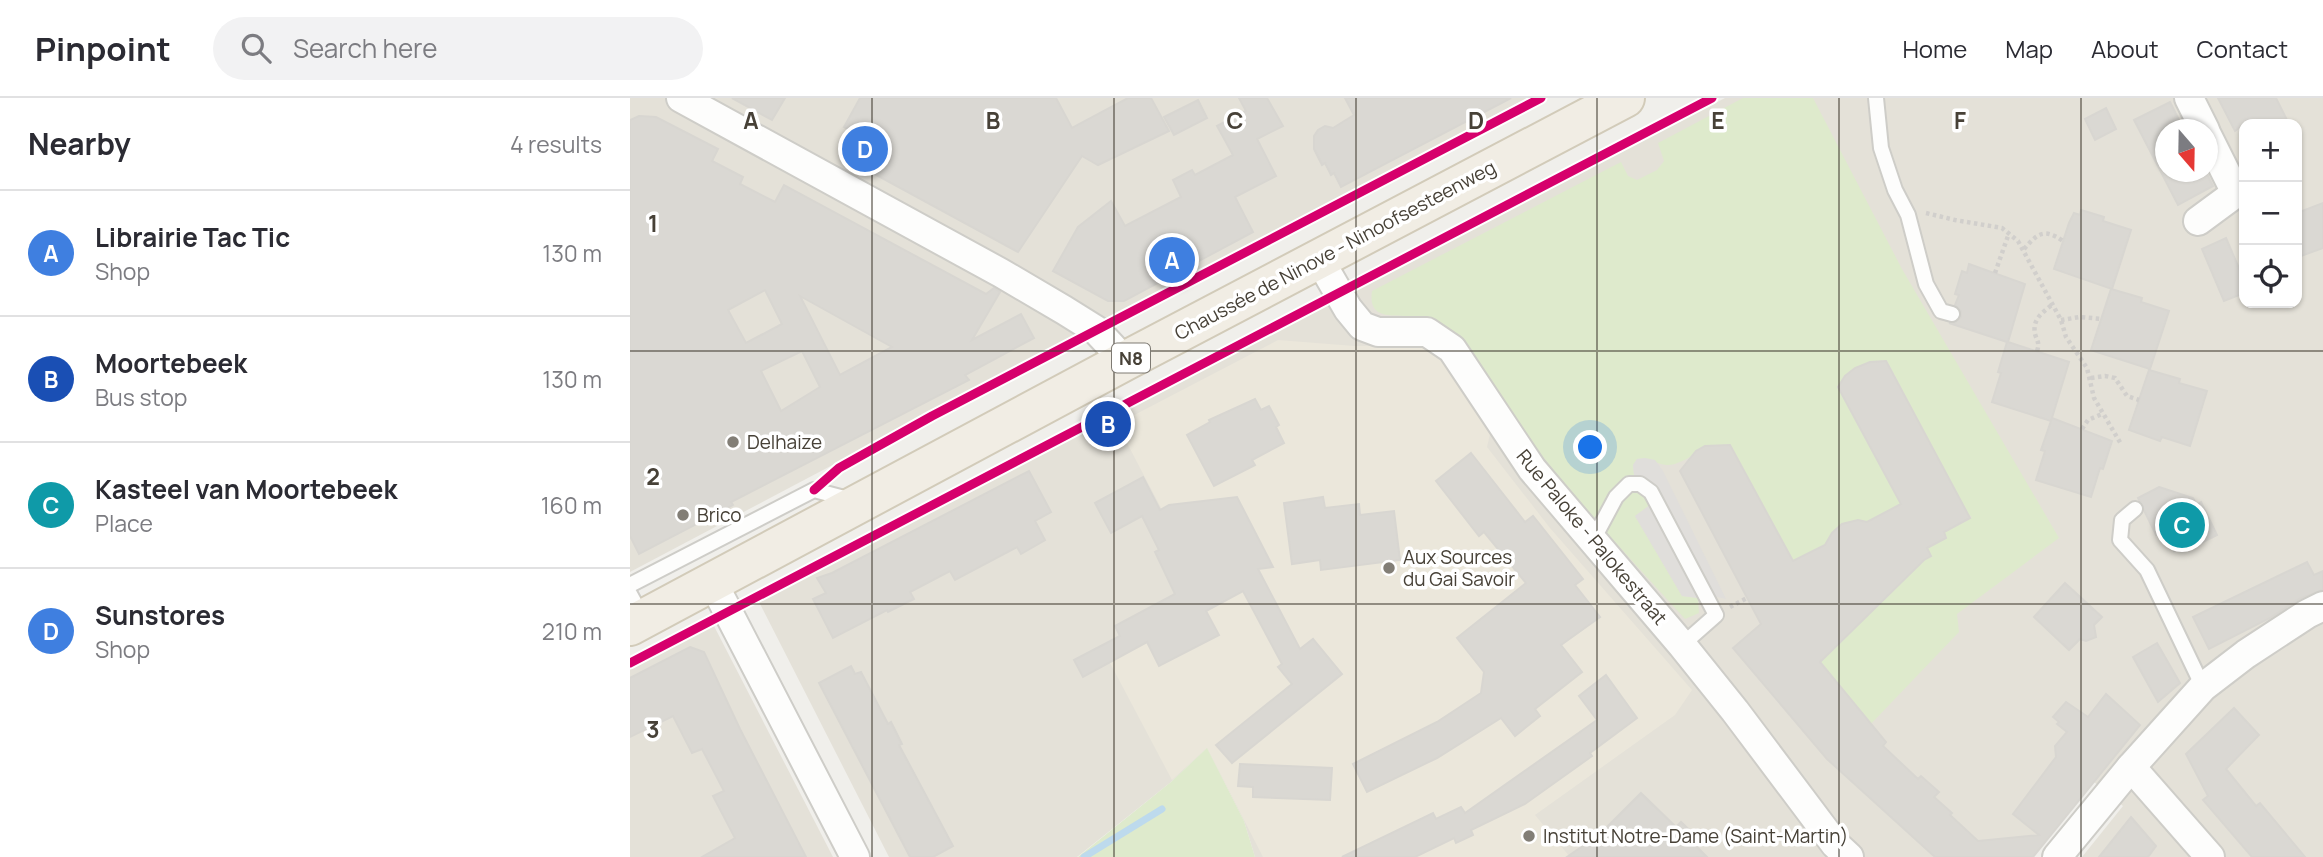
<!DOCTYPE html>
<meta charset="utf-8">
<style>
body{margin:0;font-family:Manrope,sans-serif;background:#f2f2f3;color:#2b2b33}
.controls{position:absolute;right:21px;top:21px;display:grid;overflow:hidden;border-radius:14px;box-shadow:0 2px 5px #0004}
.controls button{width:63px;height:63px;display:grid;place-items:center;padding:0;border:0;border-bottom:2px solid #e1e1e2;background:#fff;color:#2b2b33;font:35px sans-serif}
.compass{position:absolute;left:1525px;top:21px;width:63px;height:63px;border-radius:50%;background:#fff;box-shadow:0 2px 5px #0004;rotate:160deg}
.you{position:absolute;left:961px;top:350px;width:24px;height:24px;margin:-18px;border:5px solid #fff;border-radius:50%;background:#1a73e8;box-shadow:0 0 0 10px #1a73e833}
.badge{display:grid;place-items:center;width:46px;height:46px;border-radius:50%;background:#111827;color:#fff;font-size:23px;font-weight:700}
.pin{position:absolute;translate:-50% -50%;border:4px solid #fff;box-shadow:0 2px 7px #0006}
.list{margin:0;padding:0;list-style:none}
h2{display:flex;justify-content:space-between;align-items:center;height:91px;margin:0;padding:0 28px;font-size:30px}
h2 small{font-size:23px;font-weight:400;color:#7c7c81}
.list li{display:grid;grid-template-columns:46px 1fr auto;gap:21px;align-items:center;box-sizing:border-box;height:126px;padding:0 28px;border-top:2px solid #e1e1e2}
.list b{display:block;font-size:26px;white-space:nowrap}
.list p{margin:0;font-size:23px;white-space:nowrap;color:#7c7c81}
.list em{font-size:23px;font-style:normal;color:#7c7c81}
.icon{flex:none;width:38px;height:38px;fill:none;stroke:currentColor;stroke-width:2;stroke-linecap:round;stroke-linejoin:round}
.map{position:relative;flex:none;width:1693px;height:759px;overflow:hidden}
header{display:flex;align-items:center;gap:42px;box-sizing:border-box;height:98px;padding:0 35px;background:#fff;border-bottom:2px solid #e1e1e2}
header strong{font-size:33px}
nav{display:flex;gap:38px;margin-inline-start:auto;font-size:24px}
.search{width:490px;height:63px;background:#f2f2f3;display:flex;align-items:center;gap:18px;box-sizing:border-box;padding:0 24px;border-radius:38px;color:#7c7c81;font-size:26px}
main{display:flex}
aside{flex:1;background:#fff}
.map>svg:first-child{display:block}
.residential{fill:#e4e1d8;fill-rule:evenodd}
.education{fill:#ebe7db}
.green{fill:#deeacc}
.parking{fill:#e0dedb}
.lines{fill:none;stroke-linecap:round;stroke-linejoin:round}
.stream{stroke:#bddaed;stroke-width:7}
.building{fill:#dad8d3;stroke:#d8d6d1;stroke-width:2;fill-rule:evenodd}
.service-casing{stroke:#cecdc8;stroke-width:18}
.minor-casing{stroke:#cecdc8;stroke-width:32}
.primary-casing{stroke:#d2cbb9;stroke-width:42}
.path{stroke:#d1cfcc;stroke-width:4.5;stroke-dasharray:3.5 3.5;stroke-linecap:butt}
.service{stroke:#fdfdfc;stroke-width:14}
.minor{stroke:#fdfdfc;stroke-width:28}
.primary{stroke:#f1ede4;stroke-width:38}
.cycleway-casing{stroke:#fff;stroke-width:13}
.cycleway{stroke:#d6006c;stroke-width:9}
.grid{fill:none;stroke:#474137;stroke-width:2;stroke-opacity:0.55}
.poi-dot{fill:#827e76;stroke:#fff;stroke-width:2.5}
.labels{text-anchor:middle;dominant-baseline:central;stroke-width:7;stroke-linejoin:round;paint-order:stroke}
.shield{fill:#fff;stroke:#7e7a73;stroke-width:2}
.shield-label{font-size:18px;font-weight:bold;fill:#474137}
.street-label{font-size:19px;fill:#474137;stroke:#fff}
.poi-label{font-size:19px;fill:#474137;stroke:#fff;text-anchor:start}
.grid-label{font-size:23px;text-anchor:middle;font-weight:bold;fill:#474137;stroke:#fff;stroke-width:7;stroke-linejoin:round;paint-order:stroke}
</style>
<header>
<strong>Pinpoint</strong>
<div class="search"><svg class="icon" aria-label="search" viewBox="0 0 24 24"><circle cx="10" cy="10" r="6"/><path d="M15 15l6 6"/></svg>Search here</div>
<nav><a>Home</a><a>Map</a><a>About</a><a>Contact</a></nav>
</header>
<main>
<aside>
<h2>Nearby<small>4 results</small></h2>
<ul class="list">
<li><span class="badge" style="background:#3f7fe0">A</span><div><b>Librairie Tac Tic</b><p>Shop</p></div><em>130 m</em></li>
<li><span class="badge" style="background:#1a4fb4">B</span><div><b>Moortebeek</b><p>Bus stop</p></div><em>130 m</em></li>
<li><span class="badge" style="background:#0f9aa8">C</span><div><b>Kasteel van Moortebeek</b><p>Place</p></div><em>160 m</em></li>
<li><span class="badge" style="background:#3f7fe0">D</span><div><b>Sunstores</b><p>Shop</p></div><em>210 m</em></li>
</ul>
</aside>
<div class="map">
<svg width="1693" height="759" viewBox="0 0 1693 759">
<rect width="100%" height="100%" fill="#f0efeb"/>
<!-- residential -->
<g class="residential">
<polygon points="0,0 897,0 0,474"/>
<path d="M 1095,0 L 1693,0 L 1693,759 L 1452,759 L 1493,708 L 1464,684 L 1403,759 L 625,759 L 614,723 L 577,650 L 541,684 L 447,759 L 259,759 L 128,502 ZM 1614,26 L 1667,26 L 1667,205 L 1614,205 ZM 1535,32 L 1577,32 L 1577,74 L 1535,74 Z"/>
<polygon points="84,528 203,759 0,759 0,568"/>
</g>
<!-- education -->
<polygon class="education" points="648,242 724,248 788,247 801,252 810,260 860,336 857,349 920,430 1062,592 1045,617 905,717 940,759 633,759 577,650 542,682 479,563 583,509 487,326"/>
<!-- green -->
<g class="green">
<path d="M 1113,0 L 1183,0 L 1272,171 L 1429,440 L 1327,516 L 1329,534 L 1236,631 L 1172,543 L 1206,549 L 1291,464 L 1301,458 L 1297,450 L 1316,440 L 1312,431 L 1320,430 L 1342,419 L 1338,416 L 1257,263 C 1236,261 1219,271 1208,289 L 1271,406 L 1237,424 L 1228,422 L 1212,426 L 1202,435 L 1196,446 L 1163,463 L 1098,347 L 1075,348 L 1065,354 L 1065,356 C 1059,360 1044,368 1037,367 C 1025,366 1021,359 1007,361 L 1003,367 L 1004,377 C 986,380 974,410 965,425 L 807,224 C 797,222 787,219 778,218 C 758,217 738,220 742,193 L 991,64 L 998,78 L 1007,82 L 1027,72 L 1034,63 L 1028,45 Z"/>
<polygon points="1001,395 1009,395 1015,397 1020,407 1005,418 1052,498 1068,500 1069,515 1055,521 974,432 993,403"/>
<polygon points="577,650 614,723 625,759 448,759 541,684"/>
</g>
<!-- parking -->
<g class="parking">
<polygon points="1015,360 1025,362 1033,373 1096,501 1083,498 1026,389 1017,381 1004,377 1003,367 1007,361"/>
<polygon points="1020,407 1066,491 1068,500 1052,498 1005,418"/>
</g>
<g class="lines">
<!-- stream -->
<polyline class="stream" points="454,759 532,711"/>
</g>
<!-- building -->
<g class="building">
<polygon points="102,0 155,0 142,22"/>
<polygon points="230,0 426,0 442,30 498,0 521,0 539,33 468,67 452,58 388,154 217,61 229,37 214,29"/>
<polygon points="609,0 637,0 653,28 627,41 646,78 605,99 623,134 494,203 478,203 423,173 448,129 481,103 495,128 551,99 543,82 562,72 565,77 603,57 587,28 616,13"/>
<polygon points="715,0 881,0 711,89 704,75 701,77 695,65 692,67 684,51 684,38 688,32 695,28 703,30 724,17"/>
<polygon points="1588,0 1646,0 1659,26 1614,26 1605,33"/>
<polygon points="568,2 577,20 544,37 534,19"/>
<polygon points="1540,4 1554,32 1536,32 1536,74 1576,74 1583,88 1548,107 1504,22"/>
<polygon points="1476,10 1486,31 1465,42 1455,21"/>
<path d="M 9,18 L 26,19 L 88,51 L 82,63 L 113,79 L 110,86 L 145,104 L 154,87 L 356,196 L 364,190 L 370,194 L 342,242 L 391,216 L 404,240 L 335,277 L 339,282 L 101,404 L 103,407 L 9,456 L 0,438 L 0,22 ZM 135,192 L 152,226 L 116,245 L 98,212 ZM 170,198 L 262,249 L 210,277 ZM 172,253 L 190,289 L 151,313 L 131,273 Z"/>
<polygon points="1693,105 1693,150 1671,158 1667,146 1667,115"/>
<polygon points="1451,112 1474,119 1473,123 1501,132 1482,191 1424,171 1439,125 1444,115 1450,117"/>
<polygon points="1596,140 1614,182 1614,195 1594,203 1572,151"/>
<polygon points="1339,166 1395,186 1378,244 1439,264 1421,323 1362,304 1371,275 1368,274 1377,244 1319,225 1325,225 1331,219 1331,213 1325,207 1329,197 1325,196 1332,173 1337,175"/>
<polygon points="1481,191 1512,200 1511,204 1539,213 1520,271 1461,252"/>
<polygon points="1256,263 1340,420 1314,434 1316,440 1297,450 1301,458 1294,462 1190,564 1256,644 1253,648 1288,681 1291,678 1309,694 1304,699 1322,715 1320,717 1348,743 1409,737 1383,716 1426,659 1425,648 1437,634 1427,626 1429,624 1423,619 1436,604 1458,619 1476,596 1510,627 1403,759 1305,759 1197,661 1103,550 1131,526 1050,373 1066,353 1075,348 1100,347 1163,463 1195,447 1202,435 1212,426 1228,422 1237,424 1271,406 1208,289 1215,278 1225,270 1240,264"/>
<polygon points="1519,272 1550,281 1549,285 1577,293 1560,348 1532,339 1530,343 1499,332"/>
<polygon points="625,301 631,312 639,308 649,327 646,329 654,345 622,362 625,367 584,388 557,337 580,324 579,322"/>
<polygon points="1422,320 1482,343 1473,371 1470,370 1461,399 1406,382 1415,353 1411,352"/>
<polygon points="841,355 895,424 903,418 953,481 945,487 970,519 931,547 952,574 905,611 910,618 885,638 871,620 807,660 737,694 723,666 807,624 851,595 854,574 827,540 896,485 854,434 849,438 806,383"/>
<polygon points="399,373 421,414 405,423 415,442 391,456 387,449 325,482 320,473 280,494 284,501 258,514 257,512 203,540 183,501 196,495 187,480 202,475"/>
<polygon points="513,379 530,412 539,407 607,399 643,469 628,471 670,551 683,541 712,576 602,665 586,647 662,586 648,569 652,566 613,493 576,513 589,537 529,568 517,544 453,579 444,562 490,538 485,528 545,496 525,454 529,452 512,418 481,435 465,405"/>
<polygon points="1529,389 1563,400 1567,407 1571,404 1587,437 1563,449 1561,445 1544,453 1534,433 1526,437 1508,400"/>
<polygon points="693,399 695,410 729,406 730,417 764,413 770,462 691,472 690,462 662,466 654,405"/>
<polygon points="1677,464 1684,477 1693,473 1693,492 1669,501 1640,520 1579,551 1563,519"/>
<polygon points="1435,485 1472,519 1464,527 1466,539 1456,543 1450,541 1439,552 1404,519"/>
<polygon points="1527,545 1550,585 1528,604 1503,559"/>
<polygon points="60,549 74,554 110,631 176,759 72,759 105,740 83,698 94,693 72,651 62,655 43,618 0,639 0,580"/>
<polygon points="221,568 225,576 231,574 258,626 261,624 272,646 269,647 323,748 303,759 280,759 189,585"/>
<polygon points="976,577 1007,620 960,655 962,658 895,706 841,732 843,737 826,745 824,740 785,759 712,759 803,715 806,721 831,709 835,715 967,622 949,598"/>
<polygon points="1604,610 1629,637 1596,671 1626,708 1630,705 1675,759 1622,759 1573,702 1578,698 1556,656"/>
<polygon points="610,666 702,670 700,702 623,699 623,689 608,688"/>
<polygon points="1011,695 1046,729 1051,724 1072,744 1067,749 1077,759 937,759 970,736"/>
<polygon points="1501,719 1526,748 1518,759 1469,759"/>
</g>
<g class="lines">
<defs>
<g id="service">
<polyline points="1246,0 1251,50 1265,92 1278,117 1296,186 1311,213 1322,216"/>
<polyline points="1505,411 1492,422 1490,442 1517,472 1573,589"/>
<polyline points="963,442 986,399 999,386 1010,386 1021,394 1086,517 1052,547"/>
<polyline points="0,487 184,392 222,402"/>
<polyline points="0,496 13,520"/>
</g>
<g id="minor">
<polyline points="51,0 371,175 434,212 466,232 495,263"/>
<polyline points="1559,0 1575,32"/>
<polyline points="1577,37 1606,95 1614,93"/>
<polyline points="1568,123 1606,95"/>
<polyline points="689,161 718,211 732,228 748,234 797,234 822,251 902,371 1052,547 1105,613 1205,746 1219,759"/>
<polyline points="83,485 225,759"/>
<polyline points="1501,669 1580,759"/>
<polyline points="1427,759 1501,669 1573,589 1616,556 1677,516 1693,508"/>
</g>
<polyline id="primary" points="0,528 495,263 995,0"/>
</defs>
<!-- service casing -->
<use href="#service" class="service-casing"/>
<!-- minor casing -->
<use href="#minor" class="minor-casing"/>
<!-- primary casing -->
<use href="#primary" class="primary-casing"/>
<!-- path -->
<g class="path">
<polyline points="1296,115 1325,122 1372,130 1388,143 1431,222 1436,239 1457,270 1464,300 1491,346"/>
<path d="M 1394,151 C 1408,135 1414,130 1433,143"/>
<polyline points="1365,175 1379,135"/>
<polyline points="1431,222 1450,219 1472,221"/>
<path d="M 1407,253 C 1410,245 1407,243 1405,236 C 1402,221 1413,214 1423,206"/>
<polyline points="1461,280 1475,278 1485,280 1497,298 1509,302"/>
<polyline points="1452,331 1458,322 1472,316"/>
<polyline points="1100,509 1117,500"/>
</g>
<!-- service -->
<use href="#service" class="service"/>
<!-- minor -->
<use href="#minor" class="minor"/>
<!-- primary -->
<use href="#primary" class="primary"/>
<defs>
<g id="cycleway">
<polyline points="184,392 209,370 302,318 911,0"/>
<polyline points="0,565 1082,0"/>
</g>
</defs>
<!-- cycleway casing -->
<use href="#cycleway" class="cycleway-casing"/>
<!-- cycleway -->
<use href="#cycleway" class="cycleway"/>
</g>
<!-- grid -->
<path class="grid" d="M 242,0 L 242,759M 484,0 L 484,759M 726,0 L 726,759M 967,0 L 967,759M 1209,0 L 1209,759M 1451,0 L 1451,759M 0,253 L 1693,253M 0,506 L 1693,506"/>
<!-- markers -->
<g class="poi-dot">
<circle cx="103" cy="344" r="7"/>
<circle cx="53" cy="417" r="7"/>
<circle cx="759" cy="470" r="7"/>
<circle cx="899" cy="738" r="7"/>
</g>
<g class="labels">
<!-- shield labels -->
<rect class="shield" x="482" y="245.5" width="38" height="29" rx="5"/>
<g class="shield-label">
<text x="501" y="260">N8</text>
</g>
<!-- street labels -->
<g class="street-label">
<text transform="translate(705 152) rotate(-28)">Chaussée de Ninove - Ninoofsesteenweg</text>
<text transform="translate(962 439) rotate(50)">Rue Paloke - Palokestraat</text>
</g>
<!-- poi labels -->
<g class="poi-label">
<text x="117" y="344">Delhaize</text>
<text x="67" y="417">Brico</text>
<text x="773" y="459">Aux Sources<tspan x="773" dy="22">du Gai Savoir</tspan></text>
<text x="913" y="738">Institut Notre-Dame (Saint-Martin)</text>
</g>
</g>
<g class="grid-label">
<text x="121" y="31">A</text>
<text x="363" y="31">B</text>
<text x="605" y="31">C</text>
<text x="846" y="31">D</text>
<text x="1088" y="31">E</text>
<text x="1330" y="31">F</text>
<text x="23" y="134">1</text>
<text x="23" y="387">2</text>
<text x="23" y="640">3</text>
</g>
</svg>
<div class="controls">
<button>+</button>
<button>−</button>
<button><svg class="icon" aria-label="locate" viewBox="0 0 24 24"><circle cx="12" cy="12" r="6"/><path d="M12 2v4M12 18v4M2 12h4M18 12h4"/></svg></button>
</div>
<svg class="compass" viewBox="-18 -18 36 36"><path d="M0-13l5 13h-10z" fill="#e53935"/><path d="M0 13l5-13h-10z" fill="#7c7c81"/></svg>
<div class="you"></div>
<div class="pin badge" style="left:542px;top:162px;background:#3f7fe0">A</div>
<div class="pin badge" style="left:478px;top:326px;background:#1a4fb4">B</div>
<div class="pin badge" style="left:1552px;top:427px;background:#0f9aa8">C</div>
<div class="pin badge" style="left:235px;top:51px;background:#3f7fe0">D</div>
</div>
</main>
